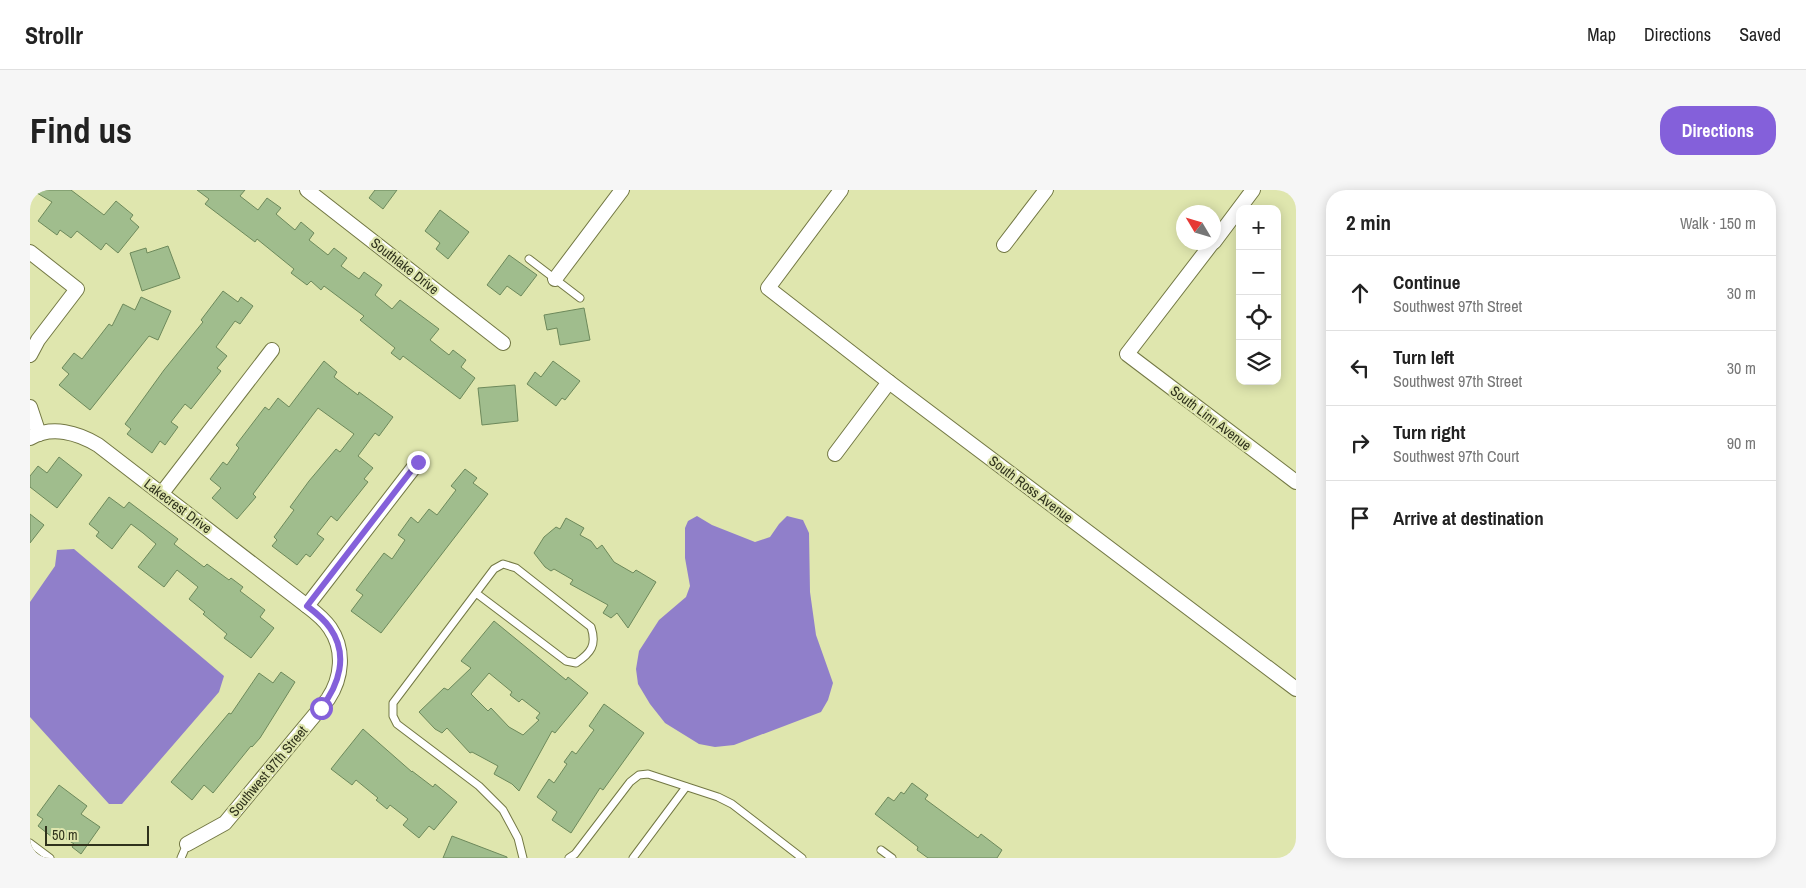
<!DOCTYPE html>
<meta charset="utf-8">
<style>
body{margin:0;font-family:"Archivo Narrow",sans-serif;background:#f6f6f6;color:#222}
.controls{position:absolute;right:15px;top:15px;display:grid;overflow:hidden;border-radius:10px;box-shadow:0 2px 12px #0003}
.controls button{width:45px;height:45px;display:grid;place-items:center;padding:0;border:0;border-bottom:1px solid #e0e0e0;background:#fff;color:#222;font:25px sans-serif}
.compass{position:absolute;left:1146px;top:15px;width:45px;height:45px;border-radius:50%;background:#fff;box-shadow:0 2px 12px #0003;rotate:308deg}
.scale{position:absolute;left:15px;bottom:12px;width:104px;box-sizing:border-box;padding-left:5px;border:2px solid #2f321c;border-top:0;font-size:14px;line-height:18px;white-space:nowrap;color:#2f321c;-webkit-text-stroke:4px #dfe6ae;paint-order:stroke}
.stop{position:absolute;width:15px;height:15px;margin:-11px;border:4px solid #8460da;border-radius:50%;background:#fff}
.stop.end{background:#8460da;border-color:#fff;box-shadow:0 1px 5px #0008}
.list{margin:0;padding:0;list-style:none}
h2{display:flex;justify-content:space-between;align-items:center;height:65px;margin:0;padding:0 20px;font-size:21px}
h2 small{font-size:16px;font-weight:400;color:#767676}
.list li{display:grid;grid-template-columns:32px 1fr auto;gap:15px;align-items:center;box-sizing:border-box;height:75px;padding:0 20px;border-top:1px solid #e0e0e0}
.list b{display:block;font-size:19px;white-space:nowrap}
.list p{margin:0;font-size:16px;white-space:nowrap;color:#767676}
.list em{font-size:16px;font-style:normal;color:#767676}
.icon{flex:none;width:28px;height:28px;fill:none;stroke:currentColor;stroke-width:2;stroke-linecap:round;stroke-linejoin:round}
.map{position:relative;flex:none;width:1266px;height:668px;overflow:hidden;border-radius:20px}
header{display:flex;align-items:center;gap:30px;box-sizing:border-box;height:70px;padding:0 25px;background:#fff;border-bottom:1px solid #e0e0e0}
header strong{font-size:24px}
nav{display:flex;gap:28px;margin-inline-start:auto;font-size:18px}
.intro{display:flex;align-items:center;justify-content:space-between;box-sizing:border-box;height:120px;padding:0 30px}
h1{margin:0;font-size:35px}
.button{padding:12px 22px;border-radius:20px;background:#8460da;color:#fff;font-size:18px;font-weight:700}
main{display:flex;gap:30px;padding:0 30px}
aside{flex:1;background:#fff;border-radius:20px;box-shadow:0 2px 12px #0003}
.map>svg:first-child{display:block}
.water{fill:#907fca}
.building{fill:#a0bd8d;stroke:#6d895b;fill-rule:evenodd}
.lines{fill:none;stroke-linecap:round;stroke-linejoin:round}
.lane-casing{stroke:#737844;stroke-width:9}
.street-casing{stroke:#737844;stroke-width:16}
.lane{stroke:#fff;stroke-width:7}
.street{stroke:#fff;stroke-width:14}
.route{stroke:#8460da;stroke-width:6}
.labels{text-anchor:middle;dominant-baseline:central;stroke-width:4.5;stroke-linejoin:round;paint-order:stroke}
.street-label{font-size:14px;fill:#2f321c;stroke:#dfe6ae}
</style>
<header>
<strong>Strollr</strong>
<nav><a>Map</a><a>Directions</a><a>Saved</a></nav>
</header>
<div class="intro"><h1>Find us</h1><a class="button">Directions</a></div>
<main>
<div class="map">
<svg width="1266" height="668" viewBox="0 0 1266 668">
<rect width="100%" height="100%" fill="#dfe6ae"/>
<!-- water -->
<g class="water">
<polygon points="667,326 682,335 725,352 740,347 749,334 757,326 773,330 779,343 780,402 786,445 803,493 798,510 791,522 704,555 685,557 669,554 635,533 620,514 608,494 606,479 609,461 629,430 656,407 660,396 655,368 655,338 658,331"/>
<polygon points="44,359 194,486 189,502 92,614 79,614 0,527 0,412 25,376 27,360"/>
</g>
<!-- building -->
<g class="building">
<polygon points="2,0 41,0 74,25 86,11 103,25 100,29 109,37 88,63 76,53 71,60 47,41 41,48 30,40 27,45 8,31 22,12"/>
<polygon points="167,0 215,0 210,6 228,20 237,8 251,18 246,24 265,40 271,32 284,43 279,50 298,65 304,58 317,68 311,76 329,89 334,82 352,95 345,105 362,119 370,110 409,139 400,150 419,165 423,160 436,170 431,177 445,188 430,209 373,166 370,170 361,163 365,158 330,130 334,126 294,96 291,100 281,91 277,95 261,83 264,79 227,49 225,52 175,14 179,9"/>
<polygon points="345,0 367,0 353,19 339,8"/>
<polygon points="410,20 439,42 418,69 406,59 410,53 395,41"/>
<polygon points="138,56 150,88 112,101 100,63 116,58 117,63"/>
<polygon points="479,65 507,85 491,106 477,96 470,105 457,95"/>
<polygon points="193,101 208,112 211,107 223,116 210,134 205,131 186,157 197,166 187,178 191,181 161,219 155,214 141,232 148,237 135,255 130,251 122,263 97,244 101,239 95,234 134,180 173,132 171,130"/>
<polygon points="111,107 141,121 128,150 119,146 60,220 29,195 39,184 32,178 44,163 52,169 79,134 82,136 93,114 105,120"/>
<polygon points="554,118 560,150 530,155 527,138 517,140 514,125"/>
<polygon points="294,171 307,182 304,187 328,205 329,202 363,227 349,246 345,243 328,266 343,278 334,289 338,292 307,331 301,326 287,344 294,349 280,367 276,364 267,375 242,356 247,350 244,347 264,320 260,317 279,291 306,259 310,262 324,244 288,218 223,304 226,307 207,329 182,308 191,298 180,289 193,272 197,275 209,258 206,255 235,217 239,220 248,208 259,217"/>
<polygon points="523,171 550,191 535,210 532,208 526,216 497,194 505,182 511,187"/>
<polygon points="485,195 488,231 452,235 448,198"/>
<polygon points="29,267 52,285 27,318 0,297 0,286 8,276 17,283"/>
<polygon points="435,279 447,288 443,293 458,304 351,443 321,421 333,405 326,400 354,363 362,369 375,350 368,345 381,327 388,333 399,319 407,325 426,300 421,296"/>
<polygon points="79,307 94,318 99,312 148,349 144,354 174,377 177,374 199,390 201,388 213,397 210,401 235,420 230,427 244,438 221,468 194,448 197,444 173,424 175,422 159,409 168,397 147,380 134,397 108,377 126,354 113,343 101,334 82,359 66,346 69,342 59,334"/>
<polygon points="0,324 14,335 0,353"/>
<polygon points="536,328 554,338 550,345 561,351 567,359 572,355 584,372 603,383 606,380 626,392 598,438 587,423 581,428 573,423 578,415 540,394 543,390 524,379 521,381 515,377 504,363 514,347 526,337 530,339"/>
<path d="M 464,431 L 536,490 L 538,487 L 558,503 L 525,543 L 522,541 L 489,601 L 482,594 L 464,584 L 468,576 L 442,562 L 440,563 L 417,538 L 412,543 L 405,539 L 389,522 L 414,498 L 418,500 L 441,478 L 431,471 ZM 459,483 L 482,502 L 480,505 L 489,512 L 492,509 L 510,523 L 506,528 L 509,530 L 493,545 L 479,537 L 461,518 L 458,521 L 441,504 Z"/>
<polygon points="251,482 265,492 230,548 222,557 221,556 183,603 174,595 162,610 141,592 199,523 201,524 229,483 243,493"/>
<polygon points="574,514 614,543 573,600 570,598 541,643 522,630 527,622 507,607 519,589 524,593 537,574 534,572 542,561 546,564 564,540 559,536"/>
<polygon points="333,539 382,582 382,581 403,597 405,594 427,612 404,640 399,636 389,648 373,635 378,629 360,615 357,619 346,610 348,608 326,590 322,595 301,579"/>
<polygon points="882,593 898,605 895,609 914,623 948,648 951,644 972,660 967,668 898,668 887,660 888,657 845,624 858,607 864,611 871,602 874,604"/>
<polygon points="29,595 57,616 51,624 70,637 51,664 42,657 44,654 26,642 22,647 8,636 13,629 7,625"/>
<polygon points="422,646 477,667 477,668 413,668"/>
</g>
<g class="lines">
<defs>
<g id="lane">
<polyline points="499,69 550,108"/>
<path d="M 446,403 L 536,471 L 546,473 C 561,463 567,455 561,437 L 486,378 L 473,374 L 464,379 L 363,513 L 363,526 L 367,534 L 449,596 L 473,620 L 488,648 L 493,668"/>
<polyline points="0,653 20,668"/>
<polyline points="851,660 862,668"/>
<polyline points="151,668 157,654"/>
<polyline points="539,668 545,664 600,592 609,585 618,584 688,607 702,614 772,668"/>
<polyline points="603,668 656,597"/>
</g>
<g id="street">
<polyline points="277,0 473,153"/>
<polyline points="811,0 738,98 859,192 1266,499"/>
<polyline points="1183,52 1097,164 1266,292"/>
<polyline points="1184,52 1223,0"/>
<polyline points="974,55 1016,0"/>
<polyline points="0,62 47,99 8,150 0,165"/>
<polyline points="525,89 592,0"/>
<polyline points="0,217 9,244"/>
<path d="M 0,248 C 22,235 48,243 68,255 L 277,416 C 285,422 294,429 300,438 C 315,460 312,488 298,509 L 195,633 L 157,654"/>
<polyline points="805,264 859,192"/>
<polyline points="132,303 242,160"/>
<polyline points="277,416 388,272"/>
</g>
</defs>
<!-- lane casing -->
<use href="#lane" class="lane-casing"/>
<!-- street casing -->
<use href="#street" class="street-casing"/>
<!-- lane -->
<use href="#lane" class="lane"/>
<!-- street -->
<use href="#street" class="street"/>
</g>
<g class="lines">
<!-- route -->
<path class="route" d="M 291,518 C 309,495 319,465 300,438 C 294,429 285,422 277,416 L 388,272"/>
</g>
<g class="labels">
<!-- street labels -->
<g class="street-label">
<text transform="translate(375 76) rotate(38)">Southlake Drive</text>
<text transform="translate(1181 228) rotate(37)">South Linn Avenue</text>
<text transform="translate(1001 299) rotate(37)">South Ross Avenue</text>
<text transform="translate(148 316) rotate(37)">Lakecrest Drive</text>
<text transform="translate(238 581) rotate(-50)">Southwest 97th Street</text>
</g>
</g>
</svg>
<div class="controls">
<button>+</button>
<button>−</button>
<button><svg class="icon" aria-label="locate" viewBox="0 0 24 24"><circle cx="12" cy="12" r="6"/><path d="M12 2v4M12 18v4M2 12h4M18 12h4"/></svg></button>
<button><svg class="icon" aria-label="layers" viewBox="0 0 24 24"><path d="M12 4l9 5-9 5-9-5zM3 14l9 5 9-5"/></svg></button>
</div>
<svg class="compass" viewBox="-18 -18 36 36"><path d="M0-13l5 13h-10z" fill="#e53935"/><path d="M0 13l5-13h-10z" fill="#767676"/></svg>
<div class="scale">50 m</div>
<div class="stop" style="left:291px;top:518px"></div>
<div class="stop end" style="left:388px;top:272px"></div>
</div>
<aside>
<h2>2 min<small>Walk · 150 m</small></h2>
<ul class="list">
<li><svg class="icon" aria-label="ahead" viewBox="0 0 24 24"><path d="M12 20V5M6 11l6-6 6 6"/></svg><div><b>Continue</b><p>Southwest 97th Street</p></div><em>30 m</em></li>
<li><svg class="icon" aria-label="left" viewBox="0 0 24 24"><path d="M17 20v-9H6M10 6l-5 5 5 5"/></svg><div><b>Turn left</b><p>Southwest 97th Street</p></div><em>30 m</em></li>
<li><svg class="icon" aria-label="right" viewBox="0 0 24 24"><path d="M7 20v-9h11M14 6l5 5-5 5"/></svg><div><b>Turn right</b><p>Southwest 97th Court</p></div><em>90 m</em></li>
<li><svg class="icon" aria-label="arrive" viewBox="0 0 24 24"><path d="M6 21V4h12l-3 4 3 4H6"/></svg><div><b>Arrive at destination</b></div></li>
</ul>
</aside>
</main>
